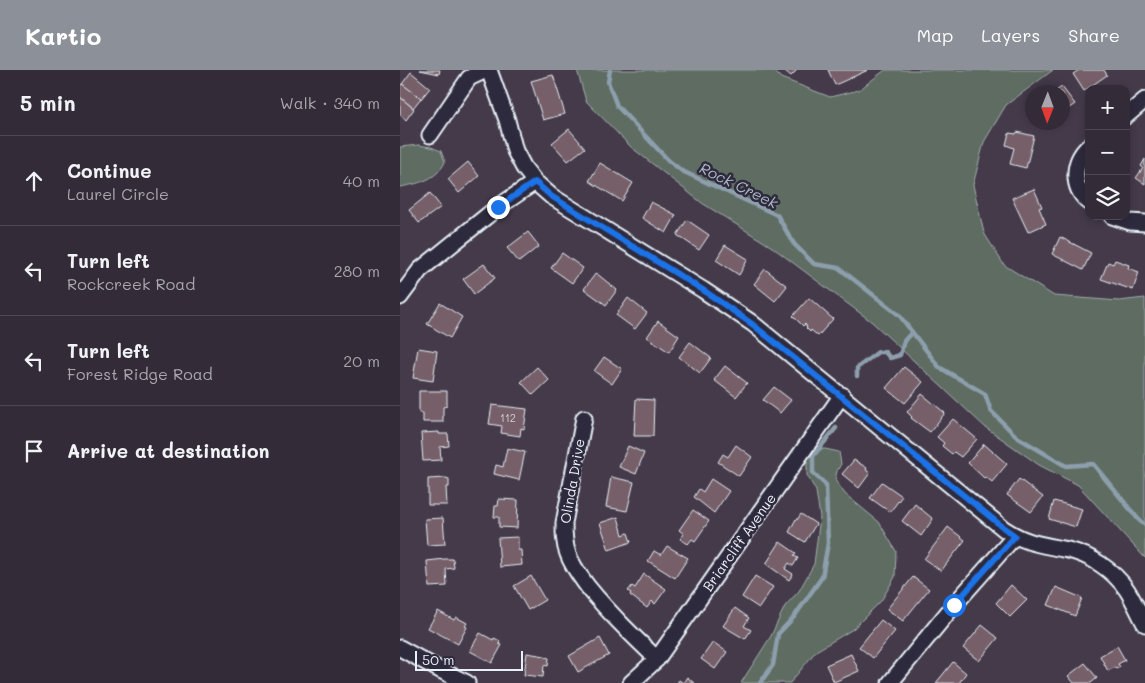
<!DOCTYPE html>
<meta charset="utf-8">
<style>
body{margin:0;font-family:Mali,sans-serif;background:#3b3440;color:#f1f3f6}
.controls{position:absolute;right:15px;top:15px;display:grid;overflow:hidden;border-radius:10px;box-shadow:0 2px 8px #0003}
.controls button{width:45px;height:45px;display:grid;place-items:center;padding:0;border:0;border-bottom:1px solid #4e4853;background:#332c38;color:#f1f3f6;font:25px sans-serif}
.compass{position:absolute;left:625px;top:15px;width:45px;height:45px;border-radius:50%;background:#332c38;box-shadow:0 2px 8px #0003;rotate:181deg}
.scale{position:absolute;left:15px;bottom:12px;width:108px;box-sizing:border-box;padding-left:5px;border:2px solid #e8f1f8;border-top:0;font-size:14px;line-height:18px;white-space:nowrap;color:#e8f1f8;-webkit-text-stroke:4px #2f2a3d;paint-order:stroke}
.stop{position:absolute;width:15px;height:15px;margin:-11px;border:4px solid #1a73e8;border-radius:50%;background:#fff}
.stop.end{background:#1a73e8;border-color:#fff;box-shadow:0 1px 5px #0008}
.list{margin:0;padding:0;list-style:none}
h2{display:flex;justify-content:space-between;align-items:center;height:65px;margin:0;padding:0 20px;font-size:21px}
h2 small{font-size:16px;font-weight:400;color:#a9a7ae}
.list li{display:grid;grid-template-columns:32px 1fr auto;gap:15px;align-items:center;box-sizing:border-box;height:90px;padding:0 20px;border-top:1px solid #4e4853}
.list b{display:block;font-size:19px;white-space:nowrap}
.list p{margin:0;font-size:16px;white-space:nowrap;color:#a9a7ae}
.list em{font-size:16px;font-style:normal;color:#a9a7ae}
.icon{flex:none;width:28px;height:28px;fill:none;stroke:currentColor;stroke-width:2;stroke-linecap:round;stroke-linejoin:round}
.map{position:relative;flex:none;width:745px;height:613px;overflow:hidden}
header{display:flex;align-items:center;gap:30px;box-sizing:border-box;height:70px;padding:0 25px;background:#8c9099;color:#fff}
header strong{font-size:24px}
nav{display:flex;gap:28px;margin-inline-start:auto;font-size:18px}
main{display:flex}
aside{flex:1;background:#332c38}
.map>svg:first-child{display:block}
.green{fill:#5e6c62;stroke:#a3aead}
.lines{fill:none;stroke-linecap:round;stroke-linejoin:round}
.stream{stroke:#8d9fad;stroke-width:4.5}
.building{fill:#765e67;stroke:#e8f1f8}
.minor-casing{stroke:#e8f1f8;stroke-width:19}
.minor{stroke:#2f2a3d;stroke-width:15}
.route{stroke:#1a73e8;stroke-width:6}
.labels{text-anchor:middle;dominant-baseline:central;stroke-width:5;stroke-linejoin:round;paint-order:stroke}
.number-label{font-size:11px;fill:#ccccd4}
.street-label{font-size:14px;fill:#e8f1f8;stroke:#2f2a3d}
.water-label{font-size:15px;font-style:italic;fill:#abbac6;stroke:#2f2a3d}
</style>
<header>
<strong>Kartio</strong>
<nav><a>Map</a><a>Layers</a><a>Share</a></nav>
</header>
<main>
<aside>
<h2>5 min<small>Walk · 340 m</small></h2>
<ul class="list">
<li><svg class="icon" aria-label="ahead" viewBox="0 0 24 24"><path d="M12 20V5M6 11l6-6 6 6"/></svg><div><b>Continue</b><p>Laurel Circle</p></div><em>40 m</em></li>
<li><svg class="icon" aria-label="left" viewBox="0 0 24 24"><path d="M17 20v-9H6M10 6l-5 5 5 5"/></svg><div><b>Turn left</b><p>Rockcreek Road</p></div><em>280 m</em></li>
<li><svg class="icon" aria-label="left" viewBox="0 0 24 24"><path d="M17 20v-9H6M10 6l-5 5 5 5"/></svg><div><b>Turn left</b><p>Forest Ridge Road</p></div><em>20 m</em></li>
<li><svg class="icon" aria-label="arrive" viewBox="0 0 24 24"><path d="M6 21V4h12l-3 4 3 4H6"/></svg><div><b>Arrive at destination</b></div></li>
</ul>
</aside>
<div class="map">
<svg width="745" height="613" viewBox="0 0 745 613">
<rect width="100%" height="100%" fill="#443a4a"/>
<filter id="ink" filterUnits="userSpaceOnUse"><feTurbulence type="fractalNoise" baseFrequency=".02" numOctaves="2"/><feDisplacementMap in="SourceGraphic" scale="10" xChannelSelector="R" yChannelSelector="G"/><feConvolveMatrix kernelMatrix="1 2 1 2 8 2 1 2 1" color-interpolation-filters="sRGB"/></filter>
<g filter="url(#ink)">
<!-- green -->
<g class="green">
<polygon points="177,0 373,0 381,8 430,27 459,20 485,0 653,0 606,35 584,72 573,115 584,163 604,195 654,226 719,231 745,228 745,488 678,415 639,395 585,357 472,252 372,177 302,133 231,77 186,31"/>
<path d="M 18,75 L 31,77 L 41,81 L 45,92 C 37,110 17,114 0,117 L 0,77 Z"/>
<polygon points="425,379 439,382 441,394 437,401 435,410 445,424 479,452 496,481 495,507 481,531 453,559 416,581 390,613 341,613 371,566 385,536 399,521 414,494 420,447 416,421 407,405 407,389 412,381"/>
</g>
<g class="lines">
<!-- stream -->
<g class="stream">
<polyline points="210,0 208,12 217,36 268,90 282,101 377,145 394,174 414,194 439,198 499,245 539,297 585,324 591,341 617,367 666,396 693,394 739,450 745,455"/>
<polyline points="457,306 457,298 478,282 485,282 490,288 500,285 504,271 512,262"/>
<polyline points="360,613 373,595 378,564 394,547 422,507 428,473 426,415 413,403 413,386 436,358"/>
</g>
</g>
<!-- building -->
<g class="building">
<polygon points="20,0 40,0 39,4"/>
<polygon points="384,0 397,0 391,6"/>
<polygon points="428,0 468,0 435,15"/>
<polygon points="679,0 704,0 707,5 684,21 673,4"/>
<polygon points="11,2 30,18 21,29 2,14"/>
<polygon points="153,5 165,44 143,50 131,11"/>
<polygon points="2,14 21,28 13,38 0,27 0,16"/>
<polygon points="662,17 675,34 662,43 662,22 654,22"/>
<polygon points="0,27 14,39 6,50 0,45"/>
<polygon points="169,59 185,78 168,91 152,73"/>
<polygon points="617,62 634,66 626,98 610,94 614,78 606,75 609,63 616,64"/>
<polygon points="745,89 745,114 736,108 743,98 741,96"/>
<polygon points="68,92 79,106 59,123 48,109"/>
<polygon points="200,93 233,113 222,131 189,111"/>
<polygon points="634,119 642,137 639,138 646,154 628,162 612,128"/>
<polygon points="30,123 41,137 19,153 9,140"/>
<polygon points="251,132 276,145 266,163 242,148"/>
<polygon points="287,150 309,165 299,180 277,165"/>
<polygon points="128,162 139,176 119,192 107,178"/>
<polygon points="660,167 691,183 683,200 652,184"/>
<polygon points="325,175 348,189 339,205 316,190"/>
<polygon points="162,183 183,198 172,213 151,198"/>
<polygon points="715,190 729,195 728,198 739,202 733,220 701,209 708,192 713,194"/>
<polygon points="84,194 95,208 74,224 63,209"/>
<polygon points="365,199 387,216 375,231 354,214"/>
<polygon points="196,203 217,220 206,235 184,219"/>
<polygon points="228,228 247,243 235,259 216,245"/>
<polygon points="409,228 433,249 418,266 411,260 410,262 406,258 407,257 405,254 403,256 393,246"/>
<polygon points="40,233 62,247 50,268 27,254"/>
<polygon points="258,251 279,266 269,282 247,267"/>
<polygon points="290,272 311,288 300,303 279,287"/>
<polygon points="18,278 37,281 33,311 13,308"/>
<polygon points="204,287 222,299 212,314 194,301"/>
<polygon points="325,296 347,313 336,327 314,310"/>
<polygon points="137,297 149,310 133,325 121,312"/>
<polygon points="504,297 523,312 505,333 486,318"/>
<polygon points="374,317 391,330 380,343 363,330"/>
<polygon points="19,321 47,321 47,336 43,337 43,352 23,352 23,343 19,343"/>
<polygon points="522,324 545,343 530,362 511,348 512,347 507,342"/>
<polygon points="236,329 254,330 253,366 234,366"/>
<polygon points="92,335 127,339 124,359 121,358 120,366 101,363 102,356 89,354"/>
<polygon points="553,349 577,369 561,387 554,382 552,384 542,376 544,373 537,367"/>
<polygon points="39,362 39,364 48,364 49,376 40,377 41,390 23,391 21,363"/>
<polygon points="584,374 607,394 592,412 586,407 584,408 568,393"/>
<polygon points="336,375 352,387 339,406 318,392 323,384 328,387"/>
<polygon points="228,376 244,383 236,404 219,397"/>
<polygon points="107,378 125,382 119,410 94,404 96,395 103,397"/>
<polygon points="454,390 467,398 466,400 470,403 459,418 442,404"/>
<polygon points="211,407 234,412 227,441 206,437"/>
<polygon points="46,408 49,409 49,417 46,417 47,435 28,435 28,409"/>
<polygon points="311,409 329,421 314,443 294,427 299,419 303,422"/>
<polygon points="619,409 643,427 631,442 607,425"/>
<polygon points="482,412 502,426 490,442 470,428"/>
<polygon points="99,429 118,430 117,458 99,457 99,447 94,447 95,436 98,436"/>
<polygon points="654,431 682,439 676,457 649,449"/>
<polygon points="515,434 533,449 521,466 502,451"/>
<polygon points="293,440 309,451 295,471 292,469 288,474 280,469 284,464 279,460"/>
<polygon points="401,444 416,454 405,472 389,462 396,449 397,450"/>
<polygon points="218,447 223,465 228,463 231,472 209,480 200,453"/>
<polygon points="43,448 45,474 27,475 25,449"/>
<polygon points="548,457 565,470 541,501 524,489"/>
<polygon points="118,467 118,480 121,480 122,495 100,497 98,468"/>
<polygon points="380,472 396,483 394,486 398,488 393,496 389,493 385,499 393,504 389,510 366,494"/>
<polygon points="267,476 288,488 275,508 248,491 254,481 261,485"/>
<polygon points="45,489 53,489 54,498 46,499 47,516 29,517 27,491"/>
<polygon points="244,504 266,519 255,534 252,531 247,538 230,525 231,523 228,521 232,516 235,518"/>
<polygon points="131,506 145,530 128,540 114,516"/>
<polygon points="355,506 373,517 359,538 342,527"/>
<polygon points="513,507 529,519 503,551 487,539"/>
<polygon points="611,515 627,530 610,547 596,533"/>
<polygon points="656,517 682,528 675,546 648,535"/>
<polygon points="335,538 349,548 344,556 351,560 345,569 323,556"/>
<polygon points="38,541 54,550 56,547 67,553 65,556 67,557 58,574 28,558"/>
<polygon points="481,550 495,561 473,588 459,577"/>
<polygon points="582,555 598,568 579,591 563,578"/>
<polygon points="80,563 93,570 94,568 100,571 99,574 102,575 92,593 70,581"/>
<polygon points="200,568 209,585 178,602 169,586"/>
<polygon points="313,572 327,582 315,599 301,589"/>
<polygon points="717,576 725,590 718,594 720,597 716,599 715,597 708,601 700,586"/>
<polygon points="127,583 145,586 145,587 149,588 148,596 144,595 143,607 124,605"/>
<polygon points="451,584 459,601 434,612 426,595"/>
<polygon points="553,592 566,603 559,613 536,613"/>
<polygon points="685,593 697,608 691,613 674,613 668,606"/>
<polygon points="287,607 294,613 277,613 279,610 283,613"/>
</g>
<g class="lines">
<defs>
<g id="minor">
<path d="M 89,0 L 107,50 L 115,81 L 124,98 L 135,112 L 151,126 L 303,220 L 352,253 L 604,459 C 629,475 641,474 668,480 C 691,485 714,501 727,520 C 734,531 739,543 745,554"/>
<polyline points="726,46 745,30"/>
<polyline points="30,65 69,8 86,0"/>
<path d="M 689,76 C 672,91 671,118 689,132"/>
<polyline points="712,146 730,152 745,153"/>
<polyline points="0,227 20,200 98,137 135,112"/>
<path d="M 184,348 L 164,453 C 164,464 164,474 168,484 C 172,496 180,506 188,517 C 209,543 233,566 257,589"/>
<polyline points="0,578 40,600 67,613"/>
<polyline points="231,613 257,589 442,325"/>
<polyline points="490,613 554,535 615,466"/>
</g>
</defs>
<!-- minor casing -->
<use href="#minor" class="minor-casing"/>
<!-- minor -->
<use href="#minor" class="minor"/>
</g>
</g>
<g class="lines" filter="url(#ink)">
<!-- route -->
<polyline class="route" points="98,137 135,112 151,126 303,220 352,254 604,458 615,466 554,535"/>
</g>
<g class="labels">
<!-- number labels -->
<g class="number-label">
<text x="108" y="347">112</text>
</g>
<!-- street labels -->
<g class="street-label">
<text transform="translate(172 411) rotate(-80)">Olinda Drive</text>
<text transform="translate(339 472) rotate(-55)">Briarcliff Avenue</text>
</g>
<!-- water labels -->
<g class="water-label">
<text transform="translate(339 115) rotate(26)">Rock Creek</text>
</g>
</g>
</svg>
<div class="controls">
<button>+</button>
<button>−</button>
<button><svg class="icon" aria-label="layers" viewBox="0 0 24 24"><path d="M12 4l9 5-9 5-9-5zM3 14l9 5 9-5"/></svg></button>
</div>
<svg class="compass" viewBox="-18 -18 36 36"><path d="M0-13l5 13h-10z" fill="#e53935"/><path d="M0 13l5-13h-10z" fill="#a9a7ae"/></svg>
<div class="scale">50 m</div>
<div class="stop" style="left:554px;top:535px"></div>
<div class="stop end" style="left:98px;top:137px"></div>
</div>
</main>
